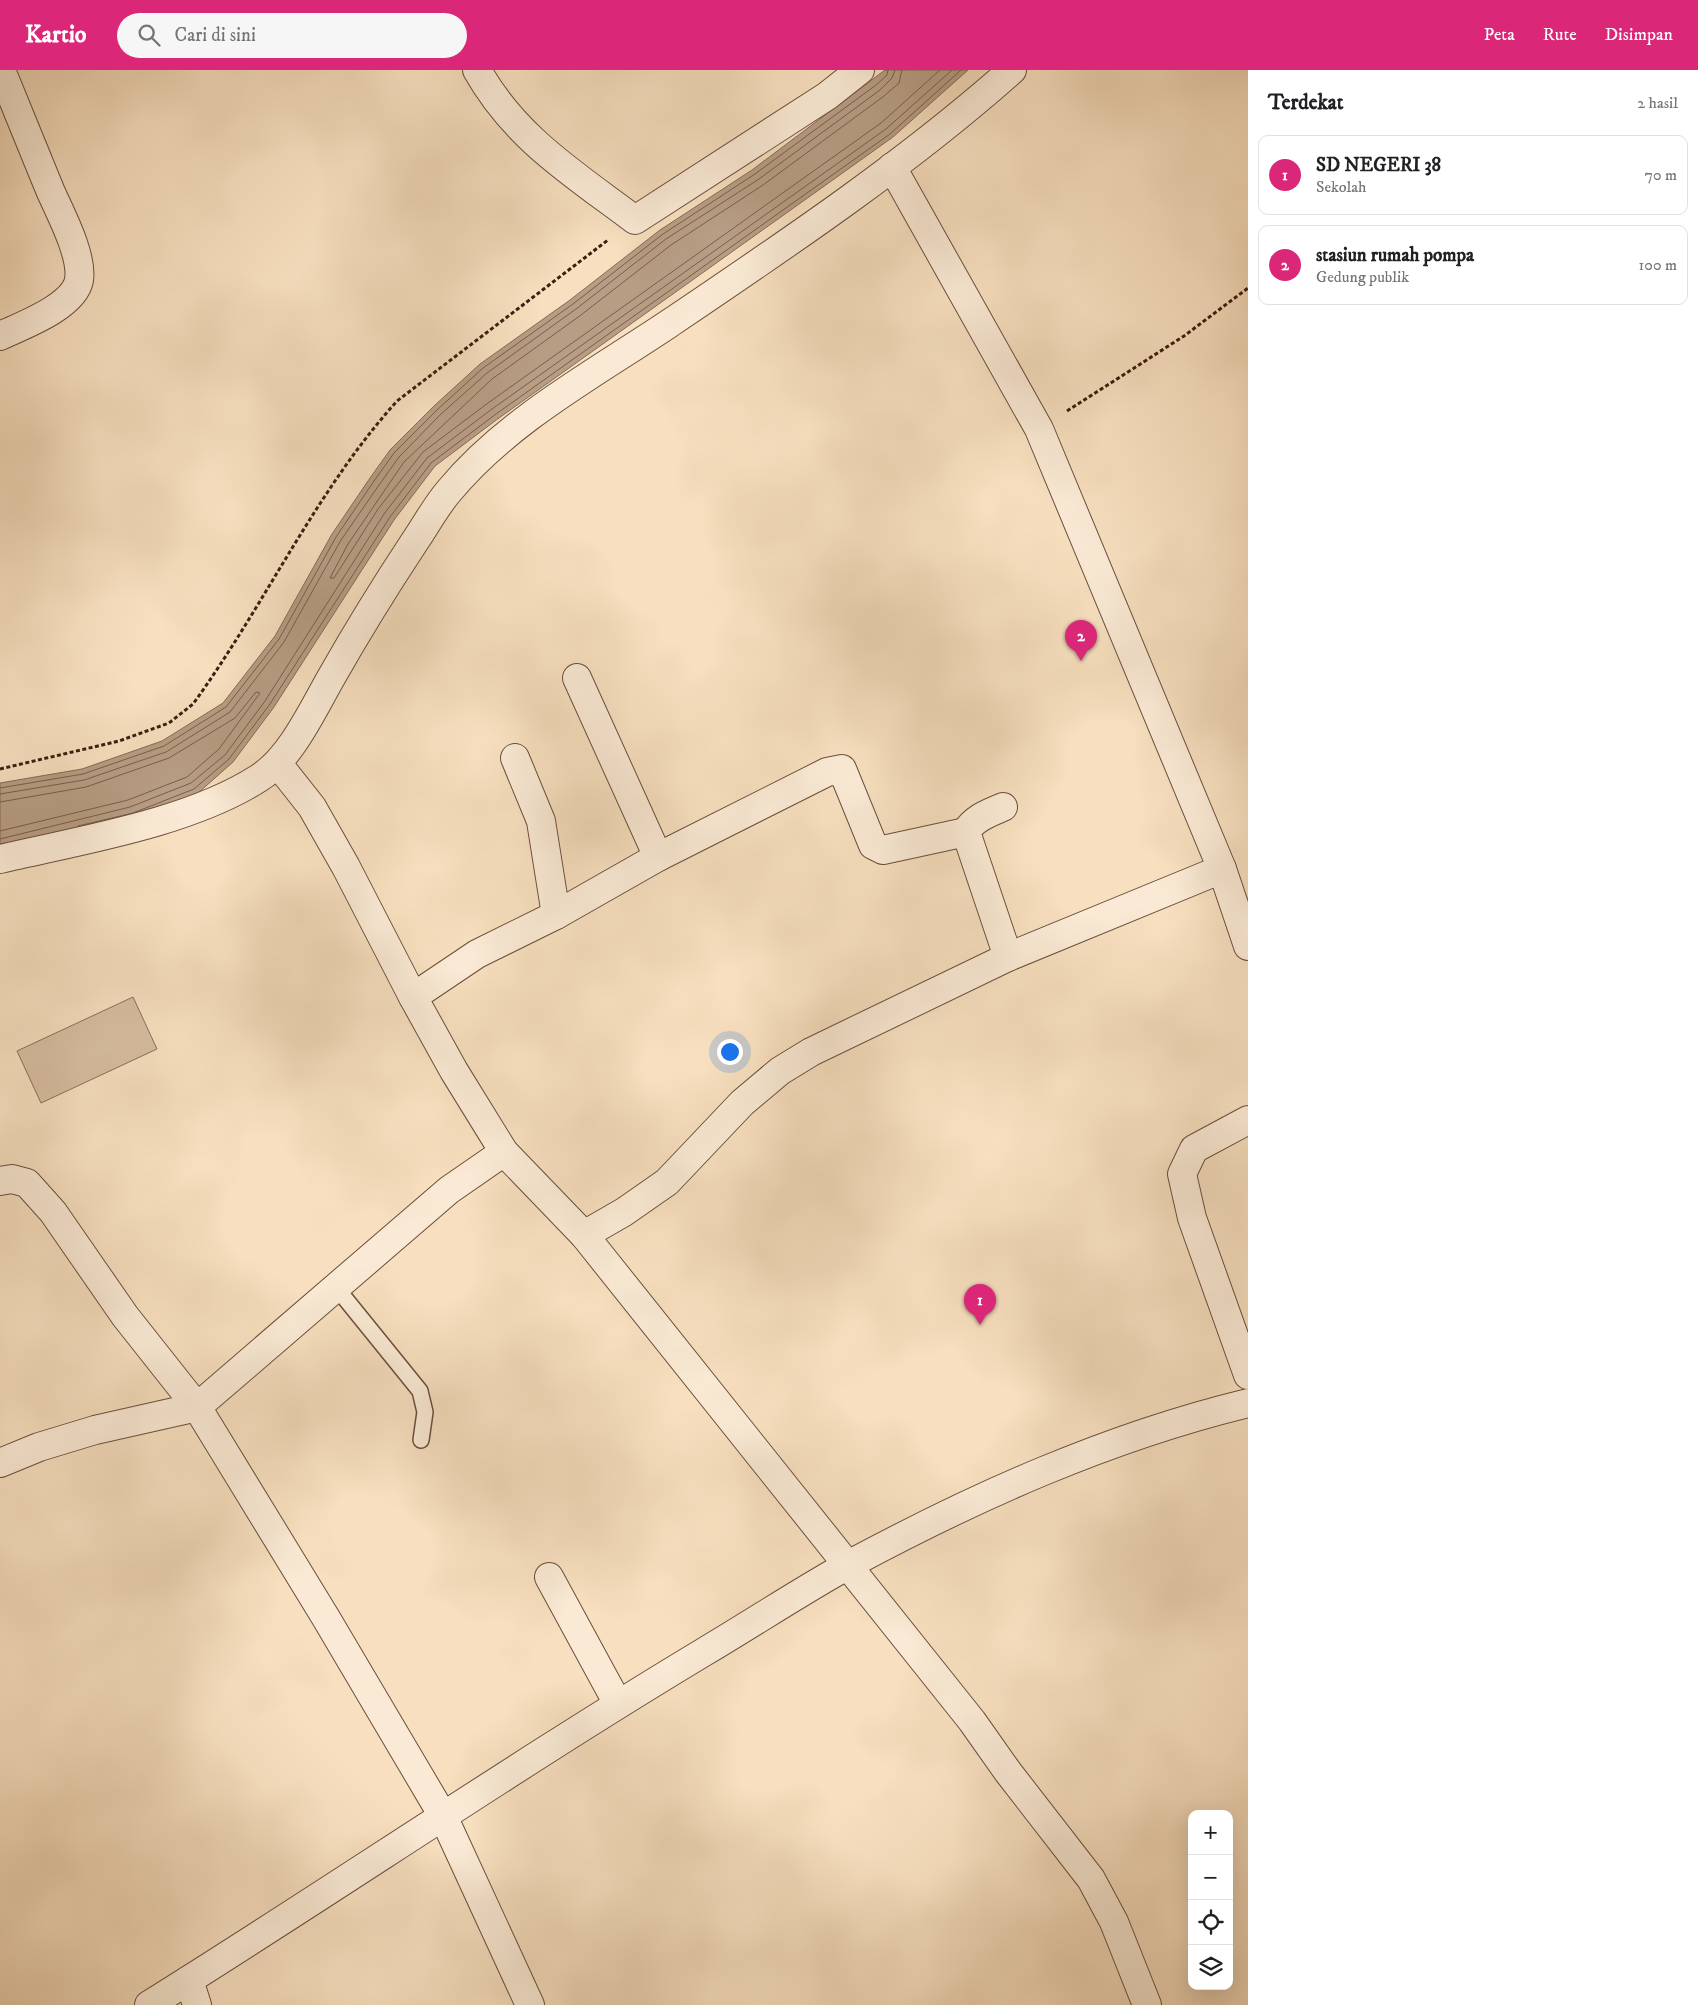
<!DOCTYPE html>
<html lang="id">
<meta charset="utf-8">
<style>
body{margin:0;font-family:"IM FELL DW Pica",serif;background:#f6f6f6;color:#202124}
.controls{position:absolute;right:15px;bottom:15px;display:grid;overflow:hidden;border-radius:10px;box-shadow:0 5px 20px #0002}
.controls button{width:45px;height:45px;display:grid;place-items:center;padding:0;border:0;border-bottom:1px solid #e0e0e0;background:#fff;color:#202124;font:25px sans-serif}
.you{position:absolute;left:729px;top:981px;width:18px;height:18px;margin:-12px;border:4px solid #fff;border-radius:50%;background:#1a73e8;box-shadow:0 0 0 8px #1a73e833}
.badge{display:grid;place-items:center;width:32px;height:32px;border-radius:50%;background:#db2777;color:#fff;font-size:16px;font-weight:700}
.pin{position:absolute;translate:-50% -41px;filter:drop-shadow(0 1px 2px #0008)}
.pin::after{content:'';position:absolute;top:26px;width:18px;height:15px;background:inherit;clip-path:polygon(0 0,100% 0,50% 100%)}
.list{margin:0;padding:0;list-style:none}
h2{display:flex;justify-content:space-between;align-items:center;height:65px;margin:0;padding:0 20px;font-size:21px}
h2 small{font-size:16px;font-weight:400;color:#757577}
.list li{display:grid;grid-template-columns:32px 1fr auto;gap:15px;align-items:center;box-sizing:border-box;height:80px;margin:0 10px 10px;padding:0 10px;border:1px solid #e0e0e0;border-radius:10px}
.list b{display:block;font-size:19px;white-space:nowrap}
.list p{margin:0;font-size:16px;white-space:nowrap;color:#757577}
.list em{font-size:16px;font-style:normal;color:#757577}
.icon{flex:none;width:28px;height:28px;fill:none;stroke:currentColor;stroke-width:2;stroke-linecap:round;stroke-linejoin:round}
.map{position:relative;flex:none;width:1248px;height:1935px;overflow:hidden}
header{display:flex;align-items:center;gap:30px;box-sizing:border-box;height:70px;padding:0 25px;background:#db2777;color:#fff}
header strong{font-size:24px}
nav{display:flex;gap:28px;margin-inline-start:auto;font-size:18px}
.search{width:350px;height:45px;background:#f6f6f6;display:flex;align-items:center;gap:12px;box-sizing:border-box;padding:0 18px;border-radius:28px;color:#757577;font-size:19px}
main{display:flex}
aside{flex:1;background:#fff}
.map>svg:first-child{display:block}
.green{fill:#d7bea1;stroke:#8a6e58}
.water{fill:#b79d84;stroke:#866a56}
.lines{fill:none;stroke-linecap:round;stroke-linejoin:round}
.shore{stroke:#7a5d4a;stroke-width:1}
.lane-casing{stroke:#6b4e3c;stroke-width:18}
.street-casing{stroke:#6b4e3c;stroke-width:30}
.path{stroke:#3c1d10;stroke-width:3;stroke-dasharray:4 2.5;stroke-linecap:butt}
.lane{stroke:#faead5;stroke-width:15}
.street{stroke:#faead5;stroke-width:28}
</style>
<header>
<strong>Kartio</strong>
<div class="search"><svg class="icon" aria-label="search" viewBox="0 0 24 24"><circle cx="10" cy="10" r="6"/><path d="M15 15l6 6"/></svg>Cari di sini</div>
<nav><a>Peta</a><a>Rute</a><a>Disimpan</a></nav>
</header>
<main>
<div class="map">
<svg width="1248" height="1935" viewBox="0 0 1248 1935">
<rect width="100%" height="100%" fill="#f7dfbf"/>
<filter id="stains"><feTurbulence type="fractalNoise" baseFrequency=".004" numOctaves="4"/><feColorMatrix values="0 0 0 0 .2 0 0 0 0 .09 0 0 0 0 .02 0 0 0 .5 -.17"/></filter>
<radialGradient id="worn" r=".72"><stop offset=".6" stop-color="#630" stop-opacity="0"/><stop offset="1" stop-color="#630" stop-opacity=".3"/></radialGradient>
<!-- green -->
<polygon class="green" points="133,927 157,979 41,1033 17,981"/>
<!-- water -->
<polygon class="water" points="885,0 968,0 893,67 499,348 435,396 394,450 274,637 233,692 197,724 134,748 0,781 0,713 82,699 162,671 223,633 275,566 332,464 370,408 390,380 434,336 480,294 570,230 660,160 752,100"/>
<g class="lines">
<!-- shore -->
<g class="shore">
<polyline points="902,0 899,13 884,26 763,115 671,175 581,245 492,309 404,392 348,474 330,508 334,508 378,439 423,382 488,333 881,53 940,0"/>
<polyline points="0,718 83,704 164,676 226,637 279,569 336,467 374,411 394,383 437,340 483,298 573,234 663,164 755,104 876,15 887,5 888,0"/>
<polyline points="0,724 84,710 166,682 230,642 284,572 341,470 379,415 399,387 441,344 487,303 576,239 666,169 759,109 880,20 892,8 895,0"/>
<polyline points="0,732 86,717 169,688 235,648 256,622 260,623 219,679 187,707 128,730 0,761"/>
<polyline points="78,756 133,743 194,719 229,689 270,634 390,447 431,393 496,344 890,64 961,0"/>
<polyline points="0,769 130,737 191,713 225,685 265,631 384,444 427,388 492,339 886,59 952,0"/>
</g>
<defs>
<polyline id="lane" points="335,1216 420,1321 425,1342 421,1370"/>
<g id="street">
<path d="M 477,0 C 515,68 574,104 635,150 L 827,26 L 860,0"/>
<polyline points="892,97 1039,359 1222,799 1248,876"/>
<path d="M 0,266 C 21,256 74,237 79,210 C 83,185 60,143 50,120 C 34,80 17,40 1,0"/>
<polyline points="577,608 658,787"/>
<polyline points="515,688 541,751 556,845"/>
<polyline points="278,694 312,737 346,797 413,927 454,1001 504,1082 584,1165 972,1651 1008,1702 1091,1809 1114,1852 1147,1935"/>
<path d="M 1003,737 C 989,743 974,748 966,762 L 1008,887"/>
<path d="M 0,789 C 81,770 189,753 259,708 C 291,688 313,639 332,606 C 358,560 386,515 415,471 C 426,455 436,436 449,421 C 508,350 594,304 670,253 C 787,174 906,94 1012,0"/>
<polyline points="413,927 477,884 556,845 658,787 827,702 842,699 873,775 883,780 966,762"/>
<polyline points="1248,1050 1194,1079 1182,1104 1192,1148 1248,1305"/>
<polyline points="0,1111 12,1109 27,1113 53,1142 125,1246 197,1337 326,1548 443,1746 530,1935"/>
<polyline points="584,1165 624,1142 667,1112 742,1033 780,1001 811,982 1008,887 1222,799"/>
<polyline points="0,1393 39,1377 95,1360 197,1337 449,1120 504,1082"/>
<polyline points="549,1507 618,1634"/>
<polyline points="189,1910 197,1935"/>
<path d="M 149,1935 C 335,1819 516,1695 704,1582 C 753,1553 801,1521 850,1494 C 977,1426 1108,1367 1248,1333"/>
</g>
</defs>
<!-- lane casing -->
<use href="#lane" class="lane-casing"/>
<!-- street casing -->
<use href="#street" class="street-casing"/>
<!-- path -->
<g class="path">
<polyline points="1067,341 1184,266 1248,218"/>
<path d="M 0,699 L 119,671 L 169,653 L 193,634 C 265,535 315,422 397,331 L 608,170"/>
</g>
<!-- lane -->
<use href="#lane" class="lane"/>
<!-- street -->
<use href="#street" class="street"/>
</g>
<rect width="100%" height="100%" filter="url(#stains)"/>
<rect width="100%" height="100%" fill="url(#worn)"/>
</svg>
<div class="controls">
<button>+</button>
<button>−</button>
<button><svg class="icon" aria-label="locate" viewBox="0 0 24 24"><circle cx="12" cy="12" r="6"/><path d="M12 2v4M12 18v4M2 12h4M18 12h4"/></svg></button>
<button><svg class="icon" aria-label="layers" viewBox="0 0 24 24"><path d="M12 4l9 5-9 5-9-5zM3 14l9 5 9-5"/></svg></button>
</div>
<div class="you"></div>
<div class="pin badge" style="left:980px;top:1255px">1</div>
<div class="pin badge" style="left:1081px;top:591px">2</div>
</div>
<aside>
<h2>Terdekat<small>2 hasil</small></h2>
<ul class="list">
<li><span class="badge">1</span><div><b>SD NEGERI 38</b><p>Sekolah</p></div><em>70 m</em></li>
<li><span class="badge">2</span><div><b>stasiun rumah pompa</b><p>Gedung publik</p></div><em>100 m</em></li>
</ul>
</aside>
</main>
